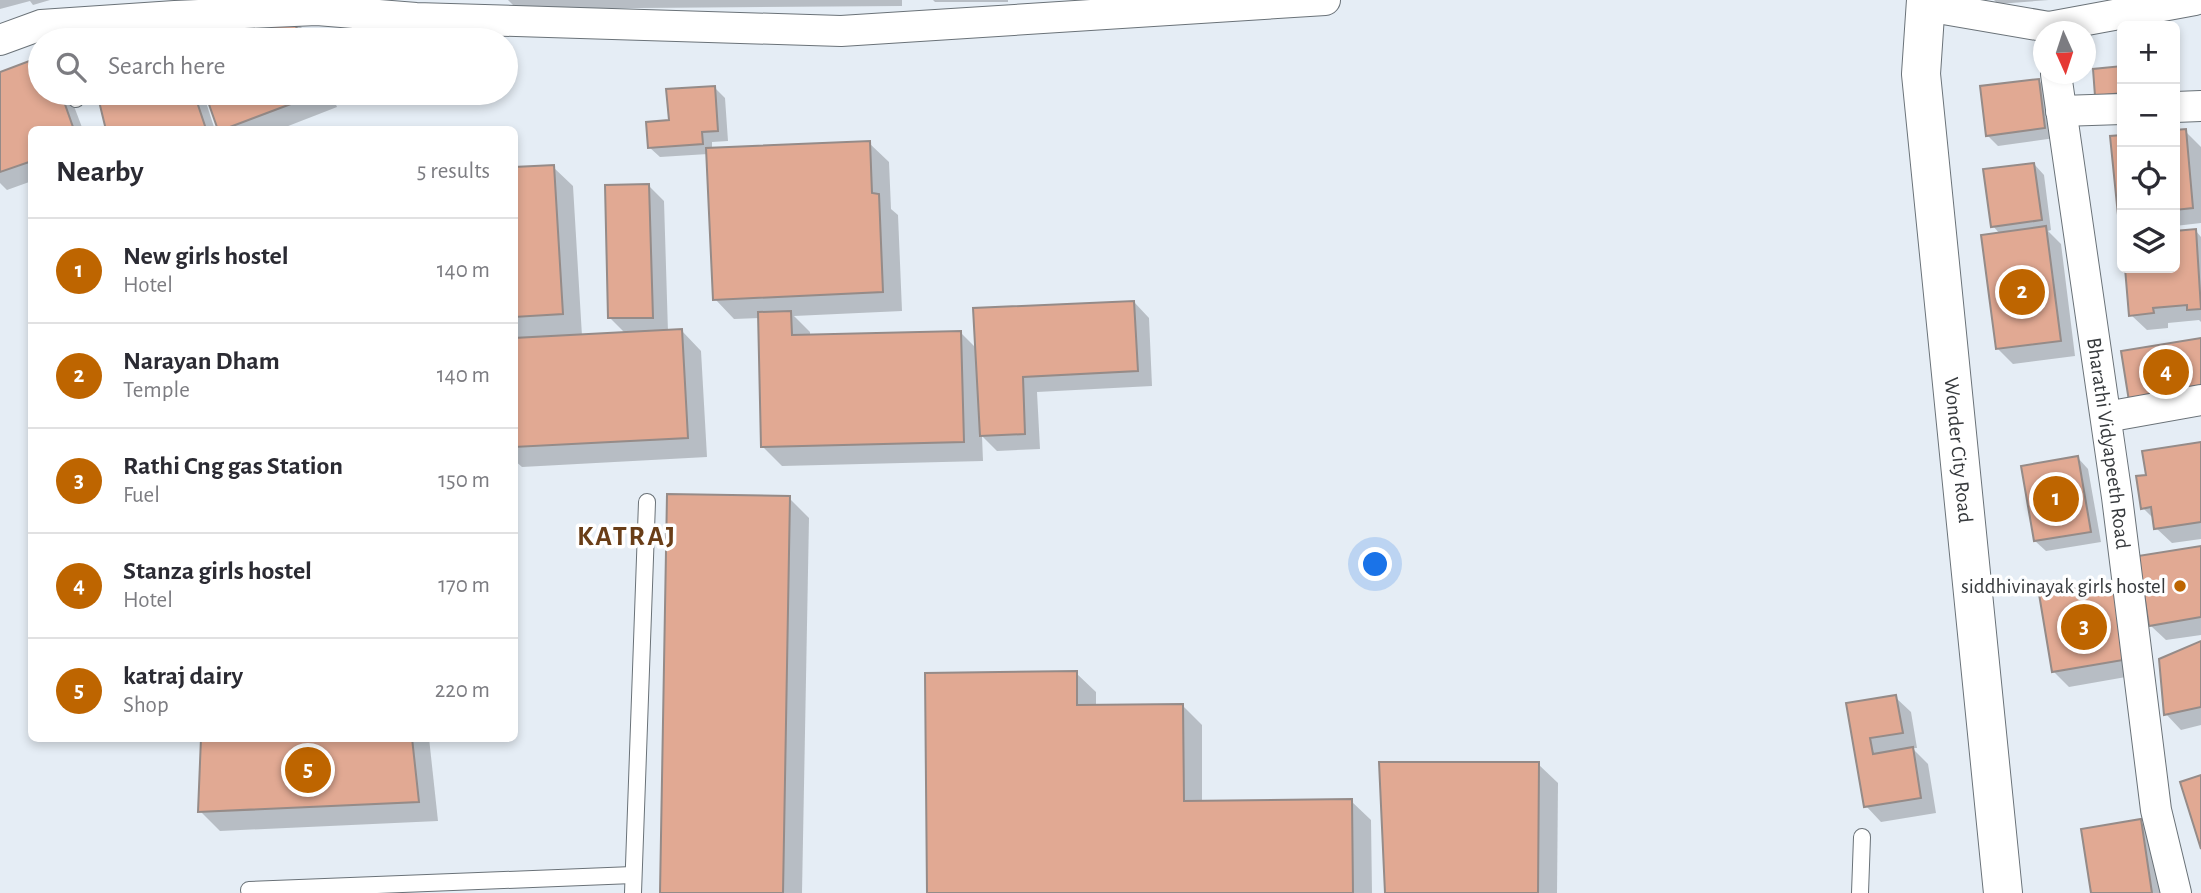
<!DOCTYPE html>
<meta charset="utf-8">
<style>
body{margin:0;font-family:"Alegreya Sans",sans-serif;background:#f7f7f7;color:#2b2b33}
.controls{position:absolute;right:21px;top:21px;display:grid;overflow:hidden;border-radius:10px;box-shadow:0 4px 10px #0003}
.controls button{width:63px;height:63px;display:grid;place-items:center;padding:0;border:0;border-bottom:2px solid #e1e1e2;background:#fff;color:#2b2b33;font:35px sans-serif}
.compass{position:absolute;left:2033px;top:21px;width:63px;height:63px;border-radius:50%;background:#fff;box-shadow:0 4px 10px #0003;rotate:177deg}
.you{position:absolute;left:1376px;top:565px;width:24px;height:24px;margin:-18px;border:5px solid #fff;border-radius:50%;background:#1a73e8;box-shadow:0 0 0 10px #1a73e833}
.badge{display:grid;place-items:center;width:46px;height:46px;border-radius:50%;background:#be6500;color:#fff;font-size:23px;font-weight:700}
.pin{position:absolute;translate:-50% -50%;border:4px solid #fff;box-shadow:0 2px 7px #0006}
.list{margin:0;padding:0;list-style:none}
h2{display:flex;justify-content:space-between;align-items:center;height:91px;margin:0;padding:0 28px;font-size:30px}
h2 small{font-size:23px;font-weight:400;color:#7c7c81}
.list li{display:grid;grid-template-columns:46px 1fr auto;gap:21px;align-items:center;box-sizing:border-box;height:105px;padding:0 28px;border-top:2px solid #e1e1e2}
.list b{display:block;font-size:26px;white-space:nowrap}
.list p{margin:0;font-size:23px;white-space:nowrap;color:#7c7c81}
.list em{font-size:23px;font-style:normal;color:#7c7c81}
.icon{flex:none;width:38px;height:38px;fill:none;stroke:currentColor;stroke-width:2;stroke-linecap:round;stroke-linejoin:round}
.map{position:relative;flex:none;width:2201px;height:893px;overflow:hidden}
.search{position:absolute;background:#fff;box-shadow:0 4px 10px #0003;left:28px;top:28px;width:490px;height:77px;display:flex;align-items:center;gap:18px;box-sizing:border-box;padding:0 24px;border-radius:38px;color:#7c7c81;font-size:26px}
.panel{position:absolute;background:#fff;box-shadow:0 4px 10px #0003;left:28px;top:126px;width:490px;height:616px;border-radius:10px}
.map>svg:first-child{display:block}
.shadow{fill:#0003}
.building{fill:#e1a993;stroke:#958b88;stroke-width:2}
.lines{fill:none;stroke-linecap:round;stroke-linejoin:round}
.lane-casing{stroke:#6a7278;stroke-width:18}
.street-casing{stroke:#6a7278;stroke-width:32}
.secondary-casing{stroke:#6a7278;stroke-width:40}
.lane{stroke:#fff;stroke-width:16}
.street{stroke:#fff;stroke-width:30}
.secondary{stroke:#fff;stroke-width:38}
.poi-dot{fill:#be6500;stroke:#fff;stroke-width:2.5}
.labels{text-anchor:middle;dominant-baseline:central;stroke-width:7;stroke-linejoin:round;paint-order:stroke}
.street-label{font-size:21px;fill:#373a3d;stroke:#fff}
.poi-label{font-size:21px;fill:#373a3d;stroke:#fff;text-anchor:end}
.district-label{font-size:28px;font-weight:bold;letter-spacing:2px;fill:#693d17;stroke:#fff}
</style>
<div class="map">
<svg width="2201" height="893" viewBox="0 0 2201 893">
<rect width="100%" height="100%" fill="#e5edf5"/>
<!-- shadow -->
<g class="shadow">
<polygon points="0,0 50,0 33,5 30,1 0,9"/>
<polygon points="508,0 902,0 902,6 517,9"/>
<polygon points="933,0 1008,0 1008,2 935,2"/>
<polygon points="1994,0 2049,0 1998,4"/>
<polygon points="291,17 306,32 310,40 193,40"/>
<polygon points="172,31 181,40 147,40"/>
<polygon points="40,59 40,93 69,93 83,130 32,130 32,181 7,190 0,183 0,74"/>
<polygon points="2175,71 2178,74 2180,99 2175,99"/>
<polygon points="2038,80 2049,91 2055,138 1998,146 1987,135"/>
<polygon points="714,87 725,98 728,141 712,142 712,150 869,143 889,162 891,209 898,215 902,311 794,316 810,332 810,336 960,332 977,349 1134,302 1149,318 1152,386 1037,392 1040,449 997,451 982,436 983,461 782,466 762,446 760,318 734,319 715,299 708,154 660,157 649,147 671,122"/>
<polygon points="99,93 203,93 215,130 108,130"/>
<polygon points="207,93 331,93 337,107 278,130 220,130"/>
<polygon points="2185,131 2201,147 2201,223 2175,226 2175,132"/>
<polygon points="2034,164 2044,175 2051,230 2048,231 2061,244 2075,356 2013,364 1998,349 2000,234 1993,226"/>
<polygon points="553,167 573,186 582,336 626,334 610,318 649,186 664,201 668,332 682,331 701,351 707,457 522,467 514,460 514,169"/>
<polygon points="2196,231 2201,237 2201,322 2199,320 2168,323 2168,328 2147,330 2131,315 2127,268 2175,268 2175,233"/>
<polygon points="2201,444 2201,539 2172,543 2156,528 2155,520 2143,508 2147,476"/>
<polygon points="2078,458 2088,469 2101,542 2046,551 2035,541"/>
<polygon points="789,498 809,518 802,893 662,893"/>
<polygon points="2201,548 2201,635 2166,640 2150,625"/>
<polygon points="2041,596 2143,674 2069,687 2053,671"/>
<polygon points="2201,642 2201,725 2181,730 2166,714 2161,660"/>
<polygon points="1076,673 1096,692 1096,706 1182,705 1202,725 1202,802 1351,801 1371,820 1372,893 929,893"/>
<polygon points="1895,697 1911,712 1917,748 1912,748 1928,764 1936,813 1881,822 1866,806 1848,704"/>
<polygon points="202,738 429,738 438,821 220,831 200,811"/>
<polygon points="1538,764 1558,783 1557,893 1387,893"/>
<polygon points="2140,821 2156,837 2164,893 2093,893"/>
</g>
<!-- building -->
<g class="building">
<polygon points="291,15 302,40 188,40"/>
<polygon points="173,29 176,40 142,40"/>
<polygon points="40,57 40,93 61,93 74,130 32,130 32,161 0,172 0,72"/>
<polygon points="2122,66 2122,93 2095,96 2093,69"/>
<polygon points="2039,79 2045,128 1986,136 1980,86"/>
<polygon points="715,86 718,131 702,132 703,144 648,148 646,122 669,120 666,89"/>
<polygon points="97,93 194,93 206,129 106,130"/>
<polygon points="205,93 320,93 222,130 218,130"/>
<polygon points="2186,129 2193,208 2175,210 2175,130"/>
<polygon points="2122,135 2122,215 2118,215 2110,136"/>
<polygon points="870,141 872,193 879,194 883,292 713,300 706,148"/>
<polygon points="2034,163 2042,220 1991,227 1983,169"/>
<polygon points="554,165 563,314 514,317 514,167"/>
<polygon points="649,184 653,318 608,318 605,185"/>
<polygon points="2046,226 2061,341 1996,349 1981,235"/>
<polygon points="2196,229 2201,309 2187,310 2187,305 2153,308 2154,313 2129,316 2125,268 2175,268 2175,231"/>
<polygon points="1134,301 1138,371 1023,377 1025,434 980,436 973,308"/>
<polygon points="791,311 792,335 961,331 964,442 761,447 758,312"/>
<polygon points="682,329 688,438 514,447 514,338"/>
<polygon points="2201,338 2201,390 2129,401 2121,351"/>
<polygon points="2201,442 2201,522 2154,529 2151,507 2141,509 2136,476 2146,475 2142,451"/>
<polygon points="2078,456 2091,532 2034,541 2021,466"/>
<polygon points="667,494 790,496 783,893 660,893"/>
<polygon points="2201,546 2201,617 2149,626 2138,556"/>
<polygon points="2116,582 2129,659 2052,672 2039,594"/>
<polygon points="2201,641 2201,707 2164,715 2159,659"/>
<polygon points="1077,671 1077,705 1183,704 1184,801 1352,799 1353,893 927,893 925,673"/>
<polygon points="1896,695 1903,733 1870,738 1873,754 1913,747 1921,798 1864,807 1846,703"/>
<polygon points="201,738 412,738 419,802 198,812"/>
<polygon points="1379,762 1539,762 1538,893 1385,893"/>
<polygon points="2201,775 2201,849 2180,782"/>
<polygon points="2141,819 2152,893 2091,893 2081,829"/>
</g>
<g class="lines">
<defs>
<g id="lane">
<polyline points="74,93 76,99"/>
<polyline points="249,890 633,875"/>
<polyline points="633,893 647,502"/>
<polyline points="1860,893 1862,837"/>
</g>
<g id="street">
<polyline points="1926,6 2049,27 2050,32"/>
<polyline points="2049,27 2195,0"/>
<polyline points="0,40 41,25 175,16 317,10 416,18 841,31 1325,0"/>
<path id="s1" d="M 2056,74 L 2117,497 L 2156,810 L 2176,893"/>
<polyline points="2175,107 2201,106"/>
<polyline points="2061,111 2122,109"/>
<polyline points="2106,417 2201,400"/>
</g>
<g id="secondary">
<path id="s2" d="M 1926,0 L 1921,74 L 2003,893"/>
</g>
</defs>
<!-- lane casing -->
<use href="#lane" class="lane-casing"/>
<!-- street casing -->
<use href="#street" class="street-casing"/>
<!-- secondary casing -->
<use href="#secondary" class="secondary-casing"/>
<!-- lane -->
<use href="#lane" class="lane"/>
<!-- street -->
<use href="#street" class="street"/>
<!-- secondary -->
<use href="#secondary" class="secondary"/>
</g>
<!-- markers -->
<circle class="poi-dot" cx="2180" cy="586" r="7"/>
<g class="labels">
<!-- street labels -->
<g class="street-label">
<text stroke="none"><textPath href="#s1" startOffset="373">Bharathi Vidyapeeth Road</textPath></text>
<text stroke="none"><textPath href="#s2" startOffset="452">Wonder City Road</textPath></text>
</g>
<!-- poi labels -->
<g class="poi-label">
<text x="2166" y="586">siddhivinayak girls hostel</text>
</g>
<!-- district labels -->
<g class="district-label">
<text x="627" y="537">KATRAJ</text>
</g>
</g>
</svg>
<div class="controls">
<button>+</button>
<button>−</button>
<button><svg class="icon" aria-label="locate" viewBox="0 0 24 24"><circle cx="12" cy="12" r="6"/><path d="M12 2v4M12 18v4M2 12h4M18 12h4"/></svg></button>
<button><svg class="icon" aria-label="layers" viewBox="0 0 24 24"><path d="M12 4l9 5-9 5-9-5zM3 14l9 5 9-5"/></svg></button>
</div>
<svg class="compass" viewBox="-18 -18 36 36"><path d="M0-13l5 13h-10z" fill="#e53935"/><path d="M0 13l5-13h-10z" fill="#7c7c81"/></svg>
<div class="you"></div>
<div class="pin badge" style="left:2056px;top:499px">1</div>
<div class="pin badge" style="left:2022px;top:292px">2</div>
<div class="pin badge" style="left:2084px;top:627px">3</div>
<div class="pin badge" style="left:2166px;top:372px">4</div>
<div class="pin badge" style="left:308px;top:770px">5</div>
<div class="search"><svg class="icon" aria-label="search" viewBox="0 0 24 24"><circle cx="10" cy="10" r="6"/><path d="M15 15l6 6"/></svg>Search here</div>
<section class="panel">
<h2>Nearby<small>5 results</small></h2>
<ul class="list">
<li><span class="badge">1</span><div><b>New girls hostel</b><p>Hotel</p></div><em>140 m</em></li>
<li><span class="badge">2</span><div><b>Narayan Dham</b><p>Temple</p></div><em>140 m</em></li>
<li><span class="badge">3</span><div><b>Rathi Cng gas Station</b><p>Fuel</p></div><em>150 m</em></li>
<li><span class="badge">4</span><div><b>Stanza girls hostel</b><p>Hotel</p></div><em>170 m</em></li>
<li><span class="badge">5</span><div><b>katraj dairy</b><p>Shop</p></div><em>220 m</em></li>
</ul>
</section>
</div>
